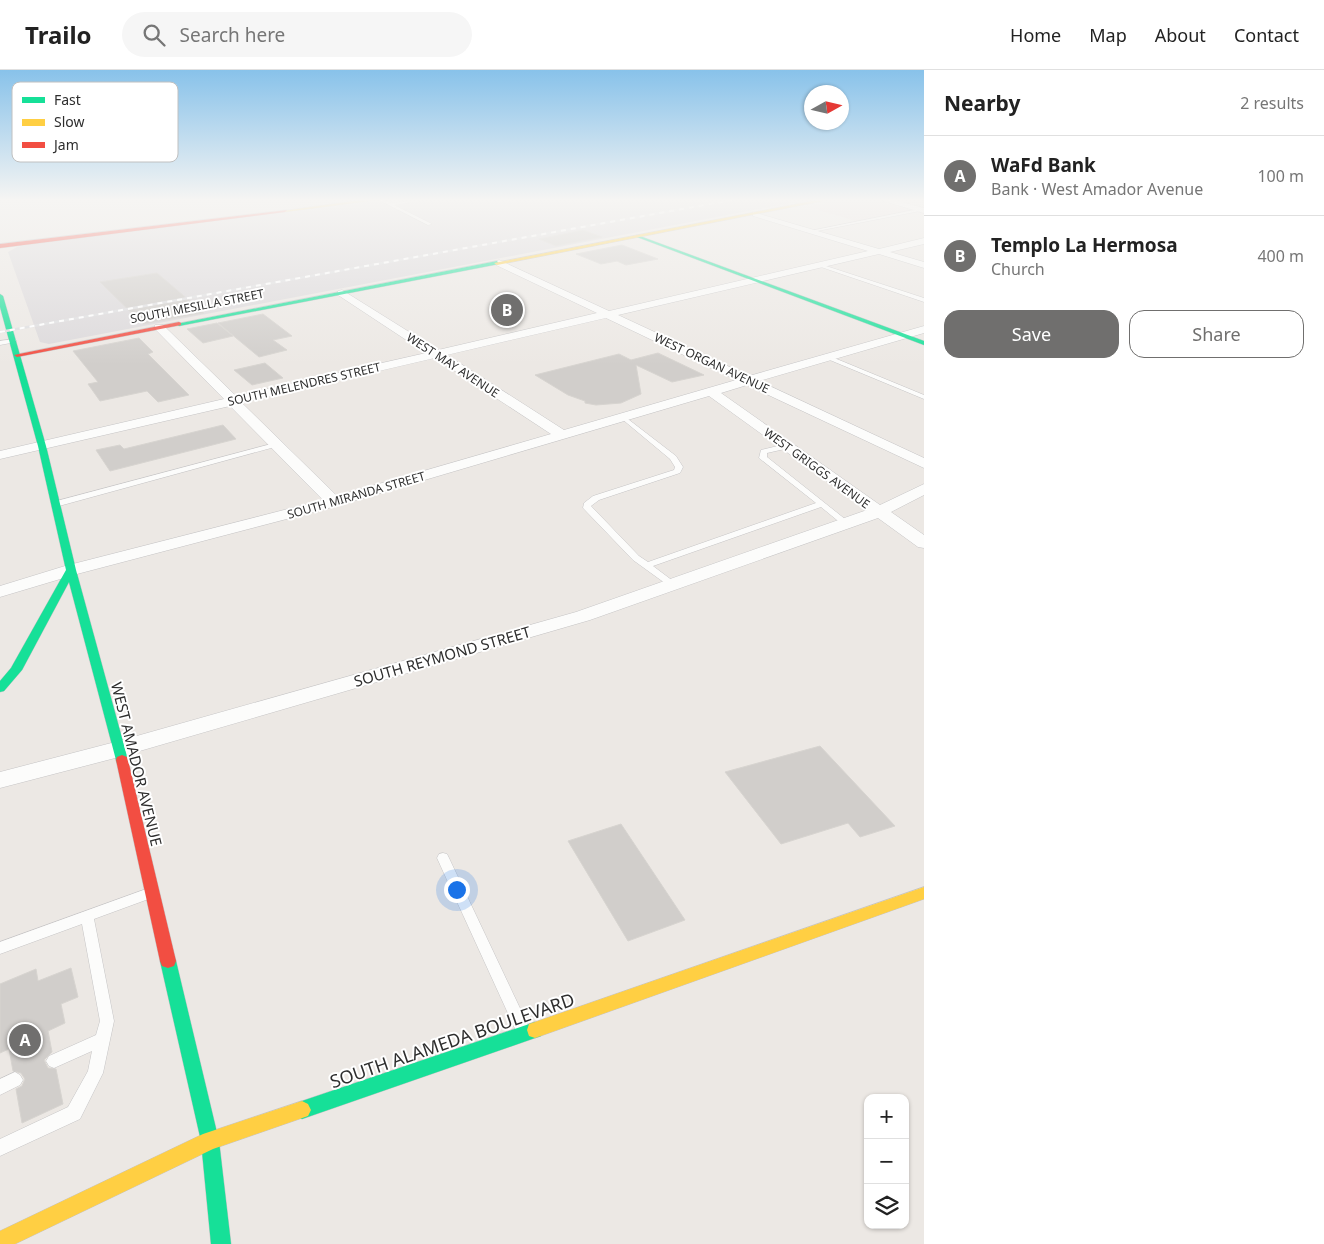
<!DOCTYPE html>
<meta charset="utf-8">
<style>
body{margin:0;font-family:"Noto Sans",sans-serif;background:#f6f6f6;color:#222}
.controls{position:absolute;right:15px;bottom:15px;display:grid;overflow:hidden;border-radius:10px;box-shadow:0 1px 4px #0004}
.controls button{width:45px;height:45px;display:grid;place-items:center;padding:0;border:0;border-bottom:1px solid #e0e0e0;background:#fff;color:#222;font:25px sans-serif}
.compass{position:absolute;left:804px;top:15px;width:45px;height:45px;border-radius:50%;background:#fff;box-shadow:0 1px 4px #0004;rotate:82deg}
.you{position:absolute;left:456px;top:819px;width:18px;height:18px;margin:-12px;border:4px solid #fff;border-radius:50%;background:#1a73e8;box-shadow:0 0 0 8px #1a73e833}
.badge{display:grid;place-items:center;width:32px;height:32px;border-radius:50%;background:#706f6e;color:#fff;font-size:16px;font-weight:700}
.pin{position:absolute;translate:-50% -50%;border:2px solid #fff;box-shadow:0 1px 5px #0006}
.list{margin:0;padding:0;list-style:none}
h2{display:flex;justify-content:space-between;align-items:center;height:65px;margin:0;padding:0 20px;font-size:21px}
h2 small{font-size:16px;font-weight:400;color:#767676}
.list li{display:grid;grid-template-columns:32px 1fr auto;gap:15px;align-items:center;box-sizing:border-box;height:80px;padding:0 20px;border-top:1px solid #e0e0e0}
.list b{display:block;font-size:19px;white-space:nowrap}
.list p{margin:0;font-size:16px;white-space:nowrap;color:#767676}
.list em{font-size:16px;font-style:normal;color:#767676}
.actions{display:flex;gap:10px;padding:15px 20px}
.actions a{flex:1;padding:11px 0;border:1px solid #706f6e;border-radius:15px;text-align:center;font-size:18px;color:#706f6e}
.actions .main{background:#706f6e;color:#fff}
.icon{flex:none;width:28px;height:28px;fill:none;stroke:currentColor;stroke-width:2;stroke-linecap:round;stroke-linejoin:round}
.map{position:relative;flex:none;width:924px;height:1174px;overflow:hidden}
header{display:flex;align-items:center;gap:30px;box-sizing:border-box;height:70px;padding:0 25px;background:#fff;border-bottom:1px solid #e0e0e0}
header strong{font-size:24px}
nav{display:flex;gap:28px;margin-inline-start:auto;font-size:18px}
.search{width:350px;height:45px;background:#f6f6f6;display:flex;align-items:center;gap:12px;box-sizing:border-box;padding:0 18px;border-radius:28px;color:#767676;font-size:19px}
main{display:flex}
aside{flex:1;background:#fff}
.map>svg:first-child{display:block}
.industrial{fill:#dcd9db}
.medical{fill:#e9dcdb}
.building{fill:#d1cecb;stroke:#d7d4d0}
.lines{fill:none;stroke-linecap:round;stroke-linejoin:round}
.lane-casing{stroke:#c5c4c5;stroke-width:1}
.street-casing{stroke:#c5c4c5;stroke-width:1}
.fast-casing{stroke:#c5c4c5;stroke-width:1}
.slow-casing{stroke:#c5c4c5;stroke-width:1}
.jam-casing{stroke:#c5c4c5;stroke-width:1}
.lane{fill:#fcfcfb;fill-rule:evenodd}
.street{fill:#fcfcfb;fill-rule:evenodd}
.fast{fill:#16e098;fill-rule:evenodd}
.slow{fill:#ffcf43;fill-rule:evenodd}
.jam{fill:#f24e42;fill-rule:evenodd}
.rail-casing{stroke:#dfdfe1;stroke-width:2.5}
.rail{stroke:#fff;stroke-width:2;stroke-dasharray:5;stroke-linecap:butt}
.labels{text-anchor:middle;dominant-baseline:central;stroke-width:4;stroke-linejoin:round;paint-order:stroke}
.far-street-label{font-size:12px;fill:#2e2e2e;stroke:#fff}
.street-label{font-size:15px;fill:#2e2e2e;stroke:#fff}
.near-street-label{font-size:18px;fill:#2e2e2e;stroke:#fff}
.key{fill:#fff;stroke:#c0c0c0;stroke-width:1}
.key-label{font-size:14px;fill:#2e2e2e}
</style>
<header>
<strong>Trailo</strong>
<div class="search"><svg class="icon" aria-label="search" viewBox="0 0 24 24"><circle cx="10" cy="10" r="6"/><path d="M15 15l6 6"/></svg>Search here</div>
<nav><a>Home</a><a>Map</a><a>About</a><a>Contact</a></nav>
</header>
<main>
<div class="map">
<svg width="924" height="1174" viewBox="0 0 924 1174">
<rect width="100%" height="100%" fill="#ece8e4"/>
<!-- industrial -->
<polygon class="industrial" points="387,130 806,130 49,274 40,272 8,182 17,177 32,174"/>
<!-- medical -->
<polygon class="medical" points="840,130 873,130 915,141 860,152 807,137"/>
<!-- building -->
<g class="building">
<polygon points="583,160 602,167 556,176 539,169"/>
<polygon points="622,175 658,189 626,195 617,191 601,194 576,184"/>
<polygon points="157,203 204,243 143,254 100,212"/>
<polygon points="263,244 292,266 273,270 287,280 259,287 218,253"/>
<polygon points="217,253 233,266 203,273 187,259"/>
<polygon points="139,268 153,282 148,284 189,325 158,332 147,321 100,331 88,314 98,312 73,281"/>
<polygon points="658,283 704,305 672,312 636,295 641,324 621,333 596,335 585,333 585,331 568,325 535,305 619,284 631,290"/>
<polygon points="265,293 283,308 252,315 234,300"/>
<polygon points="223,355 236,369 110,401 96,380 120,375 124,379"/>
<polygon points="820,676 895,756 860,767 848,753 781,774 725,702"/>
<polygon points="621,754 685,850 628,871 568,771"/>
<polygon points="71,898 78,927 61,934 65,953 48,961 52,982 44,990 48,998 56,999 63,1034 22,1053 16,1019 22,1016 25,1009 21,1003 13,1001 9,979 0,983 0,914 36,899 38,911"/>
</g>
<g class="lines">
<defs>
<g id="lane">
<polygon points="379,130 385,130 390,133 426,130 394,135 432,154 428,155"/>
<polygon points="919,139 920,141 812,162 810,161"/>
<polygon points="820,194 924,228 924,232 818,196"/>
<polygon points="14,269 16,270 16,272 0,275 0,271"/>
<polygon points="827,285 924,325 924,329 825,288 824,287"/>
<polygon points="624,346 676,386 683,397 680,403 599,430 591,436 639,486 648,492 816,433 759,388 761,380 786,374 789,374 789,378 767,383 767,387 850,453 849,455 843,455 821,437 653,496 677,514 672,517 669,516 633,490 583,438 584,433 593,426 674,400 675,397 670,389 622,349 621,348"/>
<polygon points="275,373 282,375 59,436 53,436 52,434 53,432"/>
<polygon points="443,783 447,784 449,788 527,953 529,958 527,963 522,965 517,963 437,788 439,784"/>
<polygon points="149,818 154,819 156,823 154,827 94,849 114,951 103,1003 80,1049 0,1086 0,1069 68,1037 88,1001 92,981 54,998 49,996 46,991 49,986 96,965 100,951 82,854 0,884 0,872"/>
<polygon points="15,1002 20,1005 23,1010 20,1015 0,1025 0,1009"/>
</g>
<g id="street">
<polygon points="880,130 894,130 924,138 924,143"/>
<path d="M 753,142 L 879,179 L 924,168 L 924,174 L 890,182 L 924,192 L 924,198 L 879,184 L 618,245 L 749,306 L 924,256 L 924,263 L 759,311 L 924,388 L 924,398 L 747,315 L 721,323 L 880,435 L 924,414 L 924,425 L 891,442 L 924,465 L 924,478 L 918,477 L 878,448 L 590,550 L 119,687 L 0,718 L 0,702 L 119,671 L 576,542 L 867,440 L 709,326 L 340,435 L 77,504 L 0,527 L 0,516 L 65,496 L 323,430 L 230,336 L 0,389 L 0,381 L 224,329 L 155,259 L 155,255 L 163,255 L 236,326 L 426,283 L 338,225 L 338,221 L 342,220 L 438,280 L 597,243 L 496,195 L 494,193 L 499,190 L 609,241 L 868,181 L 753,146 ZM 606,248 L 736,310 L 564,360 L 447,285 ZM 435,288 L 551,364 L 337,426 L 242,333 Z"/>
</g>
<g id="fast">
<polygon points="637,165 924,271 924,275 637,167"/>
<polygon points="497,191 499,194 179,256 176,254"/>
<polygon points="0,224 3,226 46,376 76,500 128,690 127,693 117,693 116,690 69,512 22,600 4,621 0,622 0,611 11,598 66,500 38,376 0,237"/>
<polygon points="168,884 174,886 176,891 219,1071 231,1174 211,1174 201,1071 160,891 162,886"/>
<polygon points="535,952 541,954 543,960 541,966 535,968 302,1049 296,1046 293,1040 296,1034 302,1031"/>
</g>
<g id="slow">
<polygon points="361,130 377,130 285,142 283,141"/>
<polygon points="817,130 828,130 497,195 494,193"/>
<polygon points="924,817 924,829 535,968 529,966 527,960 529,954 535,952"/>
<polygon points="302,1031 308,1034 311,1040 308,1046 213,1079 15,1174 0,1174 0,1161 203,1064"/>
</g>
<g id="jam">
<polygon points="287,140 285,142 0,178 0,174"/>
<polygon points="179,252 181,253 181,255 17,287 14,285"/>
<polygon points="122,685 127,687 128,690 176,891 174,896 168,898 162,896 160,891 116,690 117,687"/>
</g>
</defs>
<!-- lane casing -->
<use href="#lane" class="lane-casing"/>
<!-- street casing -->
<use href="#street" class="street-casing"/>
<!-- fast casing -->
<use href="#fast" class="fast-casing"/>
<!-- slow casing -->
<use href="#slow" class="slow-casing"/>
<!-- jam casing -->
<use href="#jam" class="jam-casing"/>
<!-- lane -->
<use href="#lane" class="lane"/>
<!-- street -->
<use href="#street" class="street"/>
<!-- fast -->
<use href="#fast" class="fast"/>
<!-- slow -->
<use href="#slow" class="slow"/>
<!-- jam -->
<use href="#jam" class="jam"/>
<defs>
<polyline id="rail" points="0,262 732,130"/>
</defs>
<!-- rail casing -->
<use href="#rail" class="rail-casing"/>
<!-- rail -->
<use href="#rail" class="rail"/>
</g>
<!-- sky -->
<linearGradient id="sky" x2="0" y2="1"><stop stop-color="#88c2ea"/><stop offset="0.44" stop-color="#f6f5f3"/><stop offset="1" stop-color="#f6f5f3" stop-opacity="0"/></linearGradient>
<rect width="924" height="295" fill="url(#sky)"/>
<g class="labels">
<!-- far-street labels -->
<g class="far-street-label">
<text transform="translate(197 236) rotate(-11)">SOUTH MESILLA STREET</text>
<text transform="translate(712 293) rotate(25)">WEST ORGAN AVENUE</text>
<text transform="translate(453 295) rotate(33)">WEST MAY AVENUE</text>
<text transform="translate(304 314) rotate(-13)">SOUTH MELENDRES STREET</text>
<text transform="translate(817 398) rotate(36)">WEST GRIGGS AVENUE</text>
<text transform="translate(356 425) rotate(-16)">SOUTH MIRANDA STREET</text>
</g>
<!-- street labels -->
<g class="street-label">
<text transform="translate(442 586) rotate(-16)">SOUTH REYMOND STREET</text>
<text transform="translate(137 694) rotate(76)">WEST AMADOR AVENUE</text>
</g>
<!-- near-street labels -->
<g class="near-street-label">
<text transform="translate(452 970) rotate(-19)">SOUTH ALAMEDA BOULEVARD</text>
</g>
</g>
<!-- legend -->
<rect x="12" y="12" width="166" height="80" rx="8" class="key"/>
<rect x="22" y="27" width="23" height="6" fill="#16e098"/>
<rect x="22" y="49" width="23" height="7" fill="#ffcf43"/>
<rect x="22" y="72" width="23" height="6" fill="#f24e42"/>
<g class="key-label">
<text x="54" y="35">Fast</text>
<text x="54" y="57">Slow</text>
<text x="54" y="80">Jam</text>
</g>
</svg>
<div class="controls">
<button>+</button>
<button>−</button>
<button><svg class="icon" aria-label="layers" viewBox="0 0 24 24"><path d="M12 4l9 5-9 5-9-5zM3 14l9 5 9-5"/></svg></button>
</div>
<svg class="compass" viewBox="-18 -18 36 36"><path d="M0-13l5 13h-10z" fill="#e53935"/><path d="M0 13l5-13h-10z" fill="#767676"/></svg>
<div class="you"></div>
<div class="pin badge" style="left:25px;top:970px">A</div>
<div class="pin badge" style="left:507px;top:240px">B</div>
</div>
<aside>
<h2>Nearby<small>2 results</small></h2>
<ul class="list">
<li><span class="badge">A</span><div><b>WaFd Bank</b><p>Bank · West Amador Avenue</p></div><em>100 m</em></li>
<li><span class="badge">B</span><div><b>Templo La Hermosa</b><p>Church</p></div><em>400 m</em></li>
</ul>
<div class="actions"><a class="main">Save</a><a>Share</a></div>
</aside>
</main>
